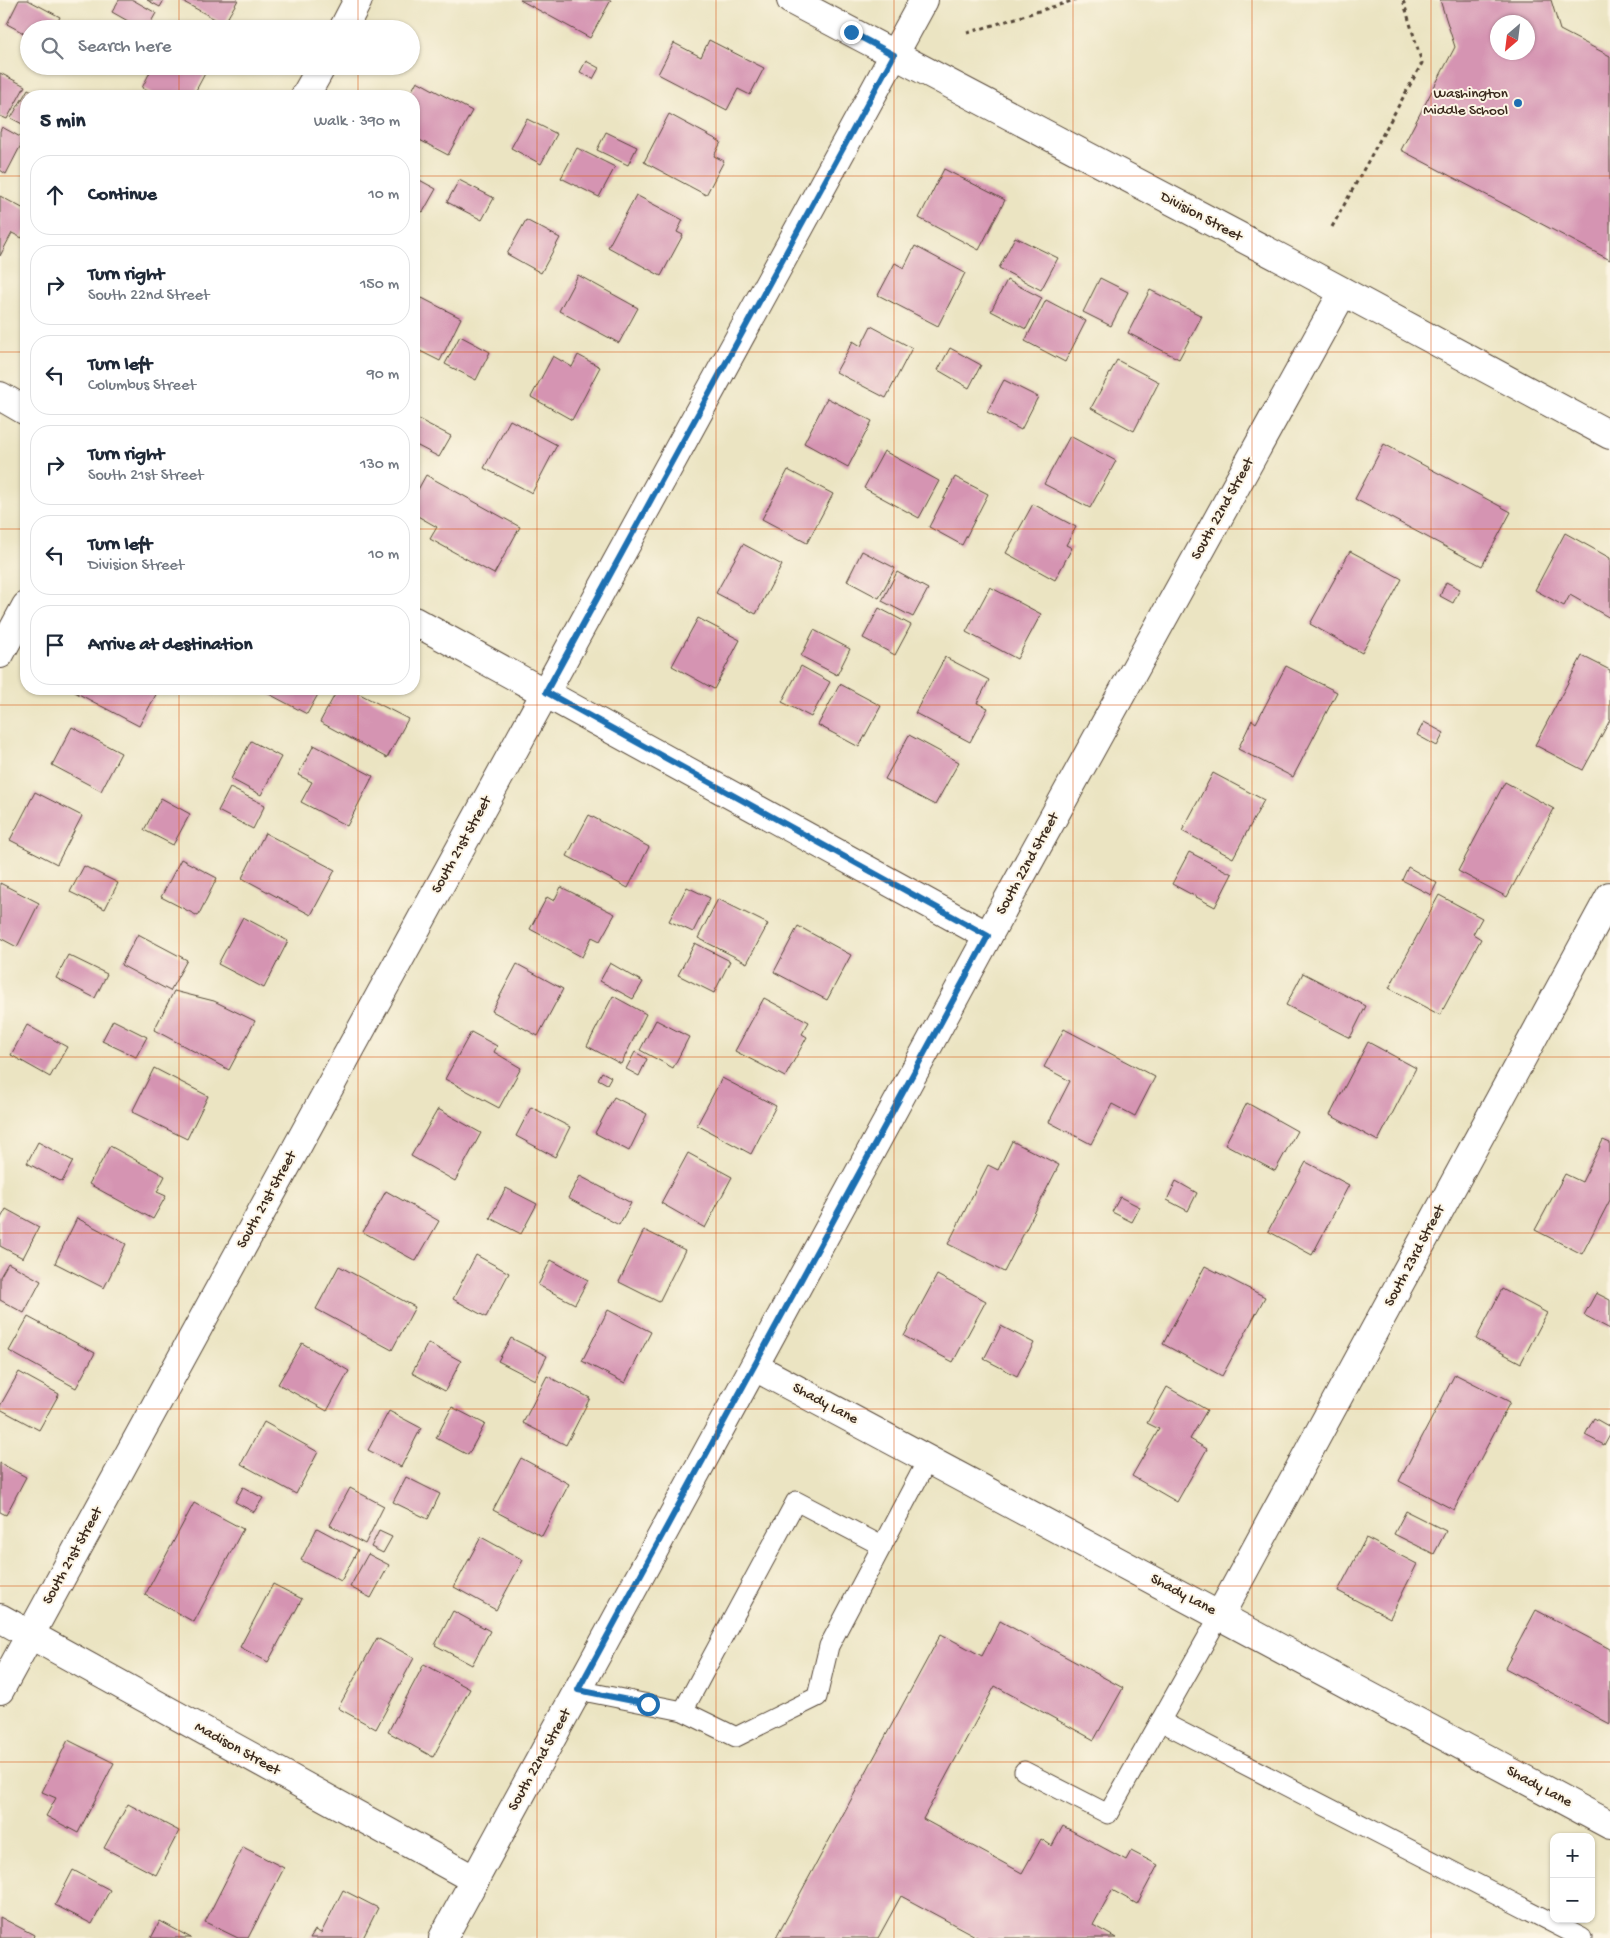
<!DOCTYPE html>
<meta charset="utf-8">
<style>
body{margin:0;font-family:"Gochi Hand",sans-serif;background:#f2f2f3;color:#1f2937}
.controls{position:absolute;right:15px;bottom:15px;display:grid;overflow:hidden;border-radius:10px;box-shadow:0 1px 4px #0004}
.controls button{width:45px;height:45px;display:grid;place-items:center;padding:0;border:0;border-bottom:1px solid #e0e1e3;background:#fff;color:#1f2937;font:25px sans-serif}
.compass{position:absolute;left:1490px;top:15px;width:45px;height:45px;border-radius:50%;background:#fff;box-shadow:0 1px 4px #0004;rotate:208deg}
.stop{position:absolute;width:15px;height:15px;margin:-11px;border:4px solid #1f6fb2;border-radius:50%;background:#fff}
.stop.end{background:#1f6fb2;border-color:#fff;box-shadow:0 1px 5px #0008}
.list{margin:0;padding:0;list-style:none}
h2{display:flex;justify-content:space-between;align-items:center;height:65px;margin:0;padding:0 20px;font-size:21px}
h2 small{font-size:16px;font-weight:400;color:#747a83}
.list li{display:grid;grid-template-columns:32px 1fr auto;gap:15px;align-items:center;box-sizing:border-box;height:80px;margin:0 10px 10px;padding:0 10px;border:1px solid #e0e1e3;border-radius:20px}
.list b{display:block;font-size:19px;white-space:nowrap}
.list p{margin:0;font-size:16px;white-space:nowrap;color:#747a83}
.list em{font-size:16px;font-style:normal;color:#747a83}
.icon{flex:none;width:28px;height:28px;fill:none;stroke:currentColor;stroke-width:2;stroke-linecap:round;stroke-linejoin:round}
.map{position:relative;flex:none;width:1610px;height:1938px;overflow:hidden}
.search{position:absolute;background:#fff;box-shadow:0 1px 4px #0004;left:20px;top:20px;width:400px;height:55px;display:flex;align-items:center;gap:12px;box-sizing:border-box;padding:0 18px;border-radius:28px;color:#747a83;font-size:19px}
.panel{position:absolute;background:#fff;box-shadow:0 1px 4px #0004;left:20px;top:90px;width:400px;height:605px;border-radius:20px}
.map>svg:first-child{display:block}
.building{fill:#d594b2;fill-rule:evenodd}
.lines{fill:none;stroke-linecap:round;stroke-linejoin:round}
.service-casing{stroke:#554637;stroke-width:21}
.minor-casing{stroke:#554637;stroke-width:30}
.tertiary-casing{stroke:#554637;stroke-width:30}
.path{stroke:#554637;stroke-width:3;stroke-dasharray:4 4;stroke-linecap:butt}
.service{stroke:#fff;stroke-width:19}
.minor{stroke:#fff;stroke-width:28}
.tertiary{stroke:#fff;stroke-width:28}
.route{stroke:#1f6fb2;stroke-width:6}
.grid{fill:none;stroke:#d7540e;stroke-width:1;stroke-opacity:0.55}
.poi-dot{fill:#1f6fb2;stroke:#fcf5e5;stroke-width:2}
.labels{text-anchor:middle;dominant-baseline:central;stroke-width:4;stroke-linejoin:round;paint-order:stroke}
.poi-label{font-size:15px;fill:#3b2a1e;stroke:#fcf5e5;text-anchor:end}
.street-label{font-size:15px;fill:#3b2a1e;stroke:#fcf5e5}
</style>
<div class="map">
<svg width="1610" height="1938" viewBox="0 0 1610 1938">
<rect width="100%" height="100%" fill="#fcf5e5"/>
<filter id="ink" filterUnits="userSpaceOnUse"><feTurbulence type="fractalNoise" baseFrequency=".02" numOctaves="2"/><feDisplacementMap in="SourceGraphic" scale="10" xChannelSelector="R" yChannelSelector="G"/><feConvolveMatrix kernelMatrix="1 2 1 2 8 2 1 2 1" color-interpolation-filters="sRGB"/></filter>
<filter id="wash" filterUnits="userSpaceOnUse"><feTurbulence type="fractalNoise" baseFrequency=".0096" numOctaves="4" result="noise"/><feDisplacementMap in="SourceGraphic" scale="20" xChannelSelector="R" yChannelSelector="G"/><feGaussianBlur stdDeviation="1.12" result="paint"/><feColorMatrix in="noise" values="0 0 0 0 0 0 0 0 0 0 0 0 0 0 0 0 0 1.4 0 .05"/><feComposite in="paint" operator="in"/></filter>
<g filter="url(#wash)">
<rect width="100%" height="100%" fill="#ebe4c2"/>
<g id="blocks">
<!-- building -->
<g class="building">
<polygon points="19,0 28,0 60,17 54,29 29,29 29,36 7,24"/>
<polygon points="119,0 133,0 156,13 147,29 142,29 112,12"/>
<polygon points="147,0 164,0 160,7"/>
<polygon points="180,0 238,0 224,24"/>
<polygon points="520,0 611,0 590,38"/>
<path d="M 1440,0 L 1551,0 L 1560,30 L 1610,56 L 1610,260 L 1401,150 L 1455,47 ZM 1498,22 L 1528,22 L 1528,52 L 1498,52 Z"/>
<polygon points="709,40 764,68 750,95 738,89 727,110 658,74 674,43 701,57"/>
<polygon points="586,61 599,68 593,79 580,72"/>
<polygon points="153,66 209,66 193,96 157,96 142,88"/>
<polygon points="0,73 25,86 7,119 0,116"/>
<polygon points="417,81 472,111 448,155 414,137 414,96 409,96"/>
<polygon points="28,89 42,96 26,96 26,126 11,118"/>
<polygon points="669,114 721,142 714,156 724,161 706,195 644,162"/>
<polygon points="527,119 557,134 541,164 511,148"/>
<polygon points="2,127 24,139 6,174 0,170 0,131"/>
<polygon points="606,132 637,147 628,165 597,150"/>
<polygon points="577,148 615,167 599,197 561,178"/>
<polygon points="944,169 1005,200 979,250 919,218"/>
<polygon points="414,177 436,189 423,212 414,207"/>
<polygon points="459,180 494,198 482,220 447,202"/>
<polygon points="636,195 683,220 677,232 683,235 661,276 608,247"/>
<polygon points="0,196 26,210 26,229 22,238 12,233 0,256"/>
<polygon points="526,220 560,238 541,273 507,254"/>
<polygon points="1015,237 1058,258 1041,290 999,268"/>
<polygon points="915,246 965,273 938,326 878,295 895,263 904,268"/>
<polygon points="578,275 638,308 619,343 559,311"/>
<polygon points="1100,278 1128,292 1111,326 1083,312"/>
<polygon points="1007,280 1042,298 1026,329 991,311"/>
<polygon points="1150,290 1202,316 1179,359 1128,333"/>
<polygon points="422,298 461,318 440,361 414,348 414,314"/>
<polygon points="1046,300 1086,321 1065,362 1025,341"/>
<polygon points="871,326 912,348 886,398 836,372 853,341 861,346"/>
<polygon points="460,336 490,352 476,380 445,364"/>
<polygon points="950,348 981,365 969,388 938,370"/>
<polygon points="578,355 600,367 572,420 531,397 553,356 572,367"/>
<polygon points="1117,360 1159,382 1134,431 1091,408"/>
<polygon points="1004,380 1038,397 1021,430 987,412"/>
<polygon points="827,398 872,421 848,467 804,443"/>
<polygon points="416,418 451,436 439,457 414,444 414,422"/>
<polygon points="510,420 557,445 532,493 484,468"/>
<polygon points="1070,436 1116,461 1090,508 1044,484"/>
<polygon points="1384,444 1511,512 1482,566 1355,499"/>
<polygon points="884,451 939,481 919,518 864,488"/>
<polygon points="788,470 833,494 807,543 762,519"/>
<polygon points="426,475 520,527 494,574 430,539 437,527 414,514 414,497"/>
<polygon points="955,477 988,494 962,545 929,527"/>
<polygon points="1033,504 1076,527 1066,545 1072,548 1055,580 1006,553"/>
<polygon points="1565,533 1610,558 1610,618 1570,595 1564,606 1535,590"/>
<polygon points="743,544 782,565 756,614 716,593"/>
<polygon points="862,551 895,568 879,598 847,581"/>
<polygon points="1350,551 1402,579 1362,653 1310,624"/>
<polygon points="897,572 928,589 913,617 882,601"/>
<polygon points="1446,582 1460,589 1453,603 1440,596"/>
<polygon points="990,587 1041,614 1017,659 966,632"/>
<polygon points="879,608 911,625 895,655 863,638"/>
<polygon points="698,618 740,640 714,689 672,666"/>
<polygon points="814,630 850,649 837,675 801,656"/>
<polygon points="1582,656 1610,670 1610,720 1583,770 1535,745"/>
<polygon points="945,657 989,680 977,703 988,708 970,742 915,713"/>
<polygon points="801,666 830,682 811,717 782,702"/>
<polygon points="1286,666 1337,692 1293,777 1238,749 1252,720 1256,723"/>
<polygon points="840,684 881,706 859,747 818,725"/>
<polygon points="69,689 159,689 139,726"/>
<polygon points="272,689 321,689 307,714 269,694"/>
<polygon points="338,689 350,689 408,719 387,758 320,722"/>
<polygon points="1424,722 1444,733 1437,746 1417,735"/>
<polygon points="72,727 121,753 101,791 52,765"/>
<polygon points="909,735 959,762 935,805 885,779"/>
<polygon points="251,741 281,757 261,795 231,779"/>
<polygon points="314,745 373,776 347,826 301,802 312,782 298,775"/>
<polygon points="1213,773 1264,800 1233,858 1182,831"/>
<polygon points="1505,782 1554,809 1507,897 1458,871"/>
<polygon points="230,788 265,805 253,829 218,811"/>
<polygon points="35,792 82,816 57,864 10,840"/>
<polygon points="161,798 190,814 173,845 144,830"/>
<polygon points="589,815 649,847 628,888 567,856"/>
<polygon points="265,833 335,870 311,915 242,878"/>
<polygon points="1189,852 1232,874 1215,907 1172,884"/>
<polygon points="181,859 217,878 198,916 161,897"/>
<polygon points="84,866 118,883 105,909 70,892"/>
<polygon points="1408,867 1437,883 1431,895 1402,880"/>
<polygon points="0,883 39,903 17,947 0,938"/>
<polygon points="561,887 615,914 600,941 592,937 582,957 530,929 547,897 554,901"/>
<polygon points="687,887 710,898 693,932 669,921"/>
<polygon points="1439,895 1482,918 1473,934 1481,939 1440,1015 1389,988"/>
<polygon points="718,899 768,924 747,963 698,938"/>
<polygon points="243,917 288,941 264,988 218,964"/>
<polygon points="798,926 851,955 827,1000 774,972"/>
<polygon points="138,934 187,960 170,991 121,965"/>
<polygon points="695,943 730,961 714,993 678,975"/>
<polygon points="68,955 107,974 95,998 56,978"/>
<polygon points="610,963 643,982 633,999 600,981"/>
<polygon points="517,964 563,989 538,1036 492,1011"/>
<polygon points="1303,973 1366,1006 1350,1038 1286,1005"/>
<polygon points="174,991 214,1001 255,1021 229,1070 154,1030"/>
<polygon points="613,996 646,1014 621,1064 587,1046"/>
<polygon points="764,998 809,1022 802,1034 807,1037 785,1077 735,1051"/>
<polygon points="113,1020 147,1037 136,1057 102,1041"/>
<polygon points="656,1020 689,1037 673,1068 640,1050"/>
<polygon points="27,1025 67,1047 50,1077 11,1055"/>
<polygon points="1064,1029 1155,1077 1135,1116 1112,1104 1091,1144 1049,1122 1070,1081 1044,1067"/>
<polygon points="471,1032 497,1046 494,1052 521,1068 499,1108 445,1079"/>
<polygon points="1368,1042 1416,1068 1378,1141 1330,1115"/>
<polygon points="635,1052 647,1059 639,1076 626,1069"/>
<polygon points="154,1068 208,1096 187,1139 132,1112"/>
<polygon points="602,1072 611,1077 607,1084 598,1079"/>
<polygon points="722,1078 776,1106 751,1154 697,1125"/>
<polygon points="614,1097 647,1114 629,1151 595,1133"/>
<polygon points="1247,1103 1297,1131 1275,1171 1225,1144"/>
<polygon points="531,1107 570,1127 555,1157 516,1136"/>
<polygon points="438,1109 481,1133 455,1181 411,1156"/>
<polygon points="1603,1140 1610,1143 1610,1200 1582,1254 1535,1230 1565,1174 1582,1182"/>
<polygon points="1012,1141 1059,1165 1004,1272 948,1244 988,1165 998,1170"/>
<polygon points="38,1142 73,1161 62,1182 27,1163"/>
<polygon points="110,1146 165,1176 157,1192 166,1196 153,1219 89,1184"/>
<polygon points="688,1153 732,1177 705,1228 661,1203"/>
<polygon points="1306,1162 1349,1185 1312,1255 1268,1231"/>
<polygon points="580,1176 631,1203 619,1225 568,1198"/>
<polygon points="1176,1181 1197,1193 1188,1211 1167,1200"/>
<polygon points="506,1188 537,1204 521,1234 490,1218"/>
<polygon points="386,1191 439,1221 416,1261 363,1232"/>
<polygon points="1120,1197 1140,1207 1132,1222 1112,1212"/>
<polygon points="6,1209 39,1227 23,1258 0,1246 0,1220"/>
<polygon points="77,1218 126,1244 104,1288 55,1263"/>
<polygon points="644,1230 685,1250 659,1302 619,1282"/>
<polygon points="476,1255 509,1273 486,1317 453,1299"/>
<polygon points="551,1260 588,1280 575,1304 538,1285"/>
<polygon points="8,1263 41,1281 24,1313 0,1300 0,1277"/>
<polygon points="339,1266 415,1307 392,1350 316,1309"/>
<polygon points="1205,1266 1265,1297 1222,1376 1163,1344"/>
<polygon points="937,1275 986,1301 953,1362 904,1336"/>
<polygon points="1502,1289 1547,1313 1521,1363 1476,1339"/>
<polygon points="1596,1293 1610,1300 1610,1329 1584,1315"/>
<polygon points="608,1310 651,1332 625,1383 582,1361"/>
<polygon points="28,1317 95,1353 76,1388 9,1351"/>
<polygon points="1001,1326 1034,1343 1017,1376 984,1359"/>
<polygon points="511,1338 547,1356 535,1380 498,1361"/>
<polygon points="302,1343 349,1371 327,1411 278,1384"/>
<polygon points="428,1343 461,1361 445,1391 412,1373"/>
<polygon points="19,1372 59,1394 39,1430 0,1409 0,1406"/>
<polygon points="1455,1374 1510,1402 1454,1510 1399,1481"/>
<polygon points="547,1376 590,1398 566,1445 523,1423"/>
<polygon points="1167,1387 1207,1410 1190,1439 1207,1449 1177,1502 1132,1476 1159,1429 1147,1423"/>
<polygon points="452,1407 485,1424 468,1455 436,1438"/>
<polygon points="389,1411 421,1428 401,1467 368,1450"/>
<polygon points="1594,1418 1610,1427 1610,1434 1604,1445 1585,1435"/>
<polygon points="264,1422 318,1452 296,1494 241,1464"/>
<polygon points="521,1458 569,1484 542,1536 493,1510"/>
<polygon points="0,1463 26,1477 6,1515 0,1512"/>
<polygon points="406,1477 440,1494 428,1519 393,1502"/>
<polygon points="243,1487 263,1498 254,1512 235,1502"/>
<polygon points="350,1488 384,1506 365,1544 330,1525"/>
<polygon points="194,1503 243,1529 194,1622 145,1595"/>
<polygon points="1406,1511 1446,1531 1434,1554 1394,1534"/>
<polygon points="317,1528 358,1550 341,1581 301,1560"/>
<polygon points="379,1531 392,1537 383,1553 371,1547"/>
<polygon points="481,1537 523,1560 496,1610 454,1587"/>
<polygon points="1366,1538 1417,1564 1390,1618 1338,1591"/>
<polygon points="368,1554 389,1565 371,1598 350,1587"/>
<polygon points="273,1584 302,1599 268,1662 240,1647"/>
<polygon points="1536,1610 1610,1649 1610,1724 1505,1668"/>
<polygon points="453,1611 490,1631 472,1665 435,1645"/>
<polygon points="1000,1621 1123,1688 1094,1740 995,1686 923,1819 1022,1873 1041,1839 1052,1846 1063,1826 1126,1860 1131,1851 1158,1865 1137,1904 1112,1890 1093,1925 1116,1938 979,1938 901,1896 878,1938 776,1938 941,1634 982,1656"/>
<polygon points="377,1638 414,1658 376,1729 338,1708"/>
<polygon points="424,1664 470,1689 433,1757 388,1732"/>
<polygon points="68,1740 114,1763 78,1833 46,1816 56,1798 42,1792"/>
<polygon points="128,1804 179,1831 156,1875 104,1848"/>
<polygon points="243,1847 284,1868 248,1938 238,1938 205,1922"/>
<polygon points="73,1870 110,1890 92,1924 55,1905"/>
<polygon points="343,1890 378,1908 363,1938 310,1938 315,1930 321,1933"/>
<polygon points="0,1917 34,1935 33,1938 0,1938"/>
<polygon points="160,1921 191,1938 151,1938"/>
</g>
</g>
</g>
<g filter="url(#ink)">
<use href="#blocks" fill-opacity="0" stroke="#554637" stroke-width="1"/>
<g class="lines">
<defs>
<g id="service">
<polyline points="578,1690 683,1711 736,1737 817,1697 829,1646 928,1459"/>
<polyline points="683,1711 796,1501 882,1546"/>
<polyline points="1160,1721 1582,1938"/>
<polyline points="1024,1771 1108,1814 1220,1615"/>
</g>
<g id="minor">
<polyline points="791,0 1288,262 1610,435"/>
<polyline points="343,29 358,0"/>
<polyline points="305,96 322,66"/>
<polyline points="0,396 26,411"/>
<polyline points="414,621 988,936"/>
<polyline points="0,654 26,606"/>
<polyline points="755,1367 1610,1825"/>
<polyline points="1220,1615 1610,896"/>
<polyline points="0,1618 475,1880"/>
<polyline points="443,1938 988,936 1343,292"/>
</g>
<polyline id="tertiary" points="0,1690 924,0"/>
</defs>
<!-- service casing -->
<use href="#service" class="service-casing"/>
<!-- minor casing -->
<use href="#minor" class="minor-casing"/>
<!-- tertiary casing -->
<use href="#tertiary" class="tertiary-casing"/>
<!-- path -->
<g class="path">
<polyline points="967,33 1075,0"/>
<polyline points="1332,227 1422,63 1403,0"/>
</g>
<!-- service -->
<use href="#service" class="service"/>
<!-- minor -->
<use href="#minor" class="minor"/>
<!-- tertiary -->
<use href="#tertiary" class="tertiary"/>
</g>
</g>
<g class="lines" filter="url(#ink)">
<!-- route -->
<polyline class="route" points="648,1704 578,1690 988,936 546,692 894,55 851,32"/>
</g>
<!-- grid -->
<path class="grid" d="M 179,0 L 179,29M 358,0 L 358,29M 537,0 L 537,1938M 716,0 L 716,1938M 894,0 L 894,1938M 1073,0 L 1073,1938M 1252,0 L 1252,1938M 1431,0 L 1431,1938M 179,66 L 179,96M 358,66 L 358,96M 0,176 L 26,176M 414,176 L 1610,176M 0,352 L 26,352M 414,352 L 1610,352M 0,529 L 26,529M 414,529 L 1610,529M 179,689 L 179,1938M 358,689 L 358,1938M 0,705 L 1610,705M 0,881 L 1610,881M 0,1057 L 1610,1057M 0,1233 L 1610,1233M 0,1409 L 1610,1409M 0,1586 L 1610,1586M 0,1762 L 1610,1762"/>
<!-- markers -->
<circle class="poi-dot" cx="1518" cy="103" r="5"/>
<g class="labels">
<!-- poi labels -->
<g class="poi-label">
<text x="1508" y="94">Washington<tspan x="1508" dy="17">Middle School</tspan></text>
</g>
<!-- street labels -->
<g class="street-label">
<text transform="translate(1201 217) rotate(28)">Division Street</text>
<text transform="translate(1223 509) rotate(-61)">South 22nd Street</text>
<text transform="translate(462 845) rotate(-61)">South 21st Street</text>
<text transform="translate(1028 864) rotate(-61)">South 22nd Street</text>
<text transform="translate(267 1200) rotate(-61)">South 21st Street</text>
<text transform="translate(1415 1256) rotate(-62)">South 23rd Street</text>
<text transform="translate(825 1404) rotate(28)">Shady Lane</text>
<text transform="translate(73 1556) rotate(-61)">South 21st Street</text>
<text transform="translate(1183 1595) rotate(28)">Shady Lane</text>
<text transform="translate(237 1749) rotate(29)">Madison Street</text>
<text transform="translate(540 1760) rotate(-61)">South 22nd Street</text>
<text transform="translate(1539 1787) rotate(28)">Shady Lane</text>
</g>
</g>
</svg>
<div class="controls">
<button>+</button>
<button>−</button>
</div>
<svg class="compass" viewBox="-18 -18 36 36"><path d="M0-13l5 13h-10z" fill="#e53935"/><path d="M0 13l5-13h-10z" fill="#747a83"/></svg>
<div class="stop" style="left:648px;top:1704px"></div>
<div class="stop end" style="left:851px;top:32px"></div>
<div class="search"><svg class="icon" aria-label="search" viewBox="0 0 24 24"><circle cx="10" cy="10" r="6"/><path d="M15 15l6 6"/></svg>Search here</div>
<section class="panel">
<h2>5 min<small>Walk · 390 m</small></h2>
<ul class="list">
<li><svg class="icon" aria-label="ahead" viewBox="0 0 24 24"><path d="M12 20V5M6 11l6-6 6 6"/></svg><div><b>Continue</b></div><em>10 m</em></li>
<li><svg class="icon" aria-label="right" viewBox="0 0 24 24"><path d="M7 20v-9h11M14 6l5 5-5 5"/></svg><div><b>Turn right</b><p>South 22nd Street</p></div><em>150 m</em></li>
<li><svg class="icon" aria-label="left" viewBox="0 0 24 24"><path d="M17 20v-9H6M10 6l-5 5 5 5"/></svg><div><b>Turn left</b><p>Columbus Street</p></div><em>90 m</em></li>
<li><svg class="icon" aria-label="right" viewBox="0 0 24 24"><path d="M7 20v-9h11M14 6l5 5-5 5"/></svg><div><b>Turn right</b><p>South 21st Street</p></div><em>130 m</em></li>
<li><svg class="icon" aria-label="left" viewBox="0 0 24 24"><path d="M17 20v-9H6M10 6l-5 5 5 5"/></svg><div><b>Turn left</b><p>Division Street</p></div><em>10 m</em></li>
<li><svg class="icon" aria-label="arrive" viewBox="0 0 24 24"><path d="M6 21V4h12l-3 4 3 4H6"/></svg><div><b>Arrive at destination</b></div></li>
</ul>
</section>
</div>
